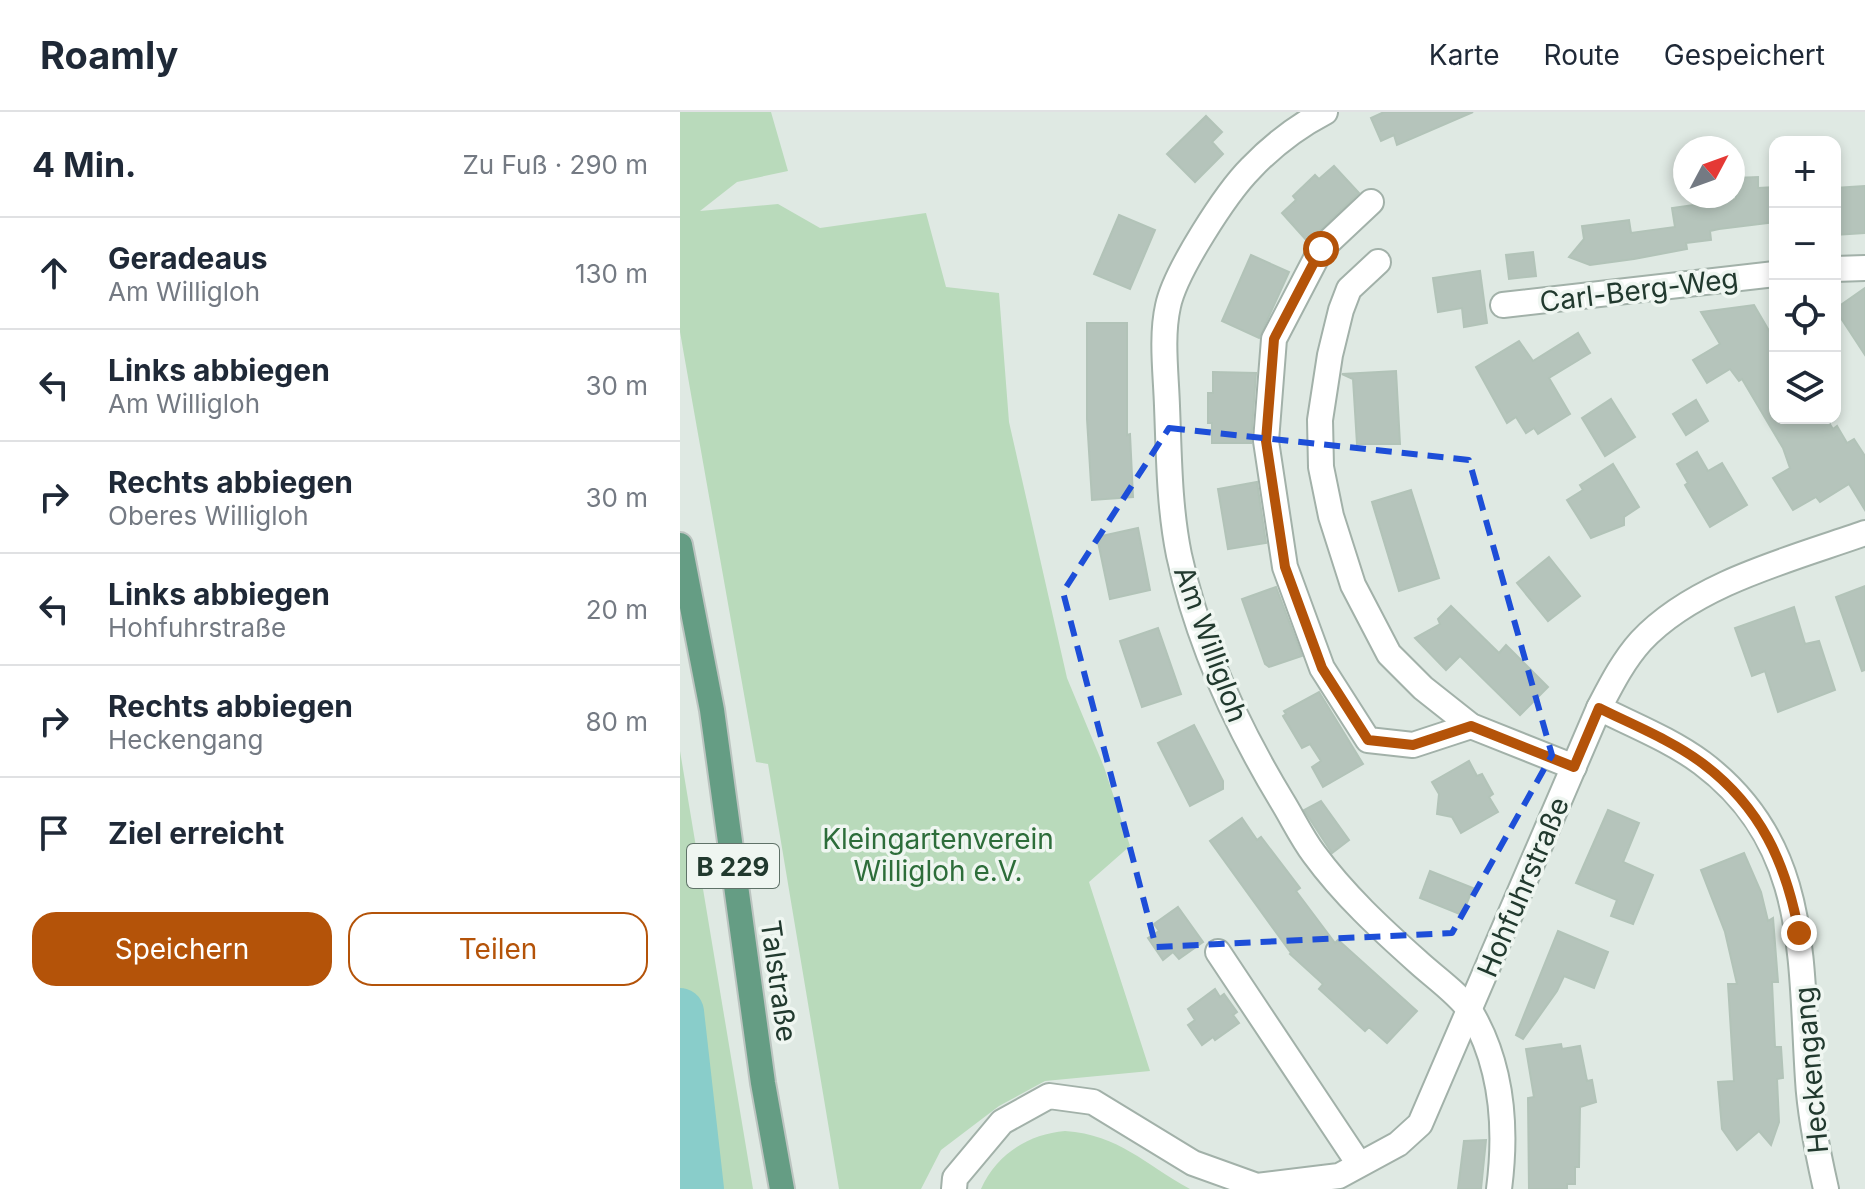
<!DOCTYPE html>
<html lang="de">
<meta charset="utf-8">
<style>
body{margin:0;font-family:Inter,sans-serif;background:#f2f2f3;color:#1f2937}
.controls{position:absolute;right:24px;top:24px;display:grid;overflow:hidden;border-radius:16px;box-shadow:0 4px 12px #0003}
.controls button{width:72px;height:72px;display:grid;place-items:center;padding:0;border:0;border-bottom:2px solid #e0e1e3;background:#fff;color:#1f2937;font:40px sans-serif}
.compass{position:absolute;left:993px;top:24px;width:72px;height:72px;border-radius:50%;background:#fff;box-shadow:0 4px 12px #0003;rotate:49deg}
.stop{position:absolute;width:24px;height:24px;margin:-18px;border:6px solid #b45309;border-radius:50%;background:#fff}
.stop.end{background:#b45309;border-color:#fff;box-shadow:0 2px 8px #0008}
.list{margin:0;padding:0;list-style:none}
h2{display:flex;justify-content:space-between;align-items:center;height:104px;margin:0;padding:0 32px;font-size:34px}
h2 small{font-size:26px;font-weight:400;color:#747a83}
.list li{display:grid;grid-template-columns:52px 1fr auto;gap:24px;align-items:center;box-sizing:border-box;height:112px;padding:0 32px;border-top:2px solid #e0e1e3}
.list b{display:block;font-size:30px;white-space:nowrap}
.list p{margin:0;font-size:26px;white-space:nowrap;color:#747a83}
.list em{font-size:26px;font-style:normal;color:#747a83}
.actions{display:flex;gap:16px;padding:24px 32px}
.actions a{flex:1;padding:18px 0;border:2px solid #b45309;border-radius:24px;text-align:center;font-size:28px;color:#b45309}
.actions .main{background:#b45309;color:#fff}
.icon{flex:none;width:44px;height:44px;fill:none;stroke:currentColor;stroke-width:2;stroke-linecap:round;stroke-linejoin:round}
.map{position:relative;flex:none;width:1185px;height:1077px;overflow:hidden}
header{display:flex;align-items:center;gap:48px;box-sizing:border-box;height:112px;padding:0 40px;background:#fff;border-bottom:2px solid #e0e1e3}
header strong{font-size:38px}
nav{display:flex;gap:44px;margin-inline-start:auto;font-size:28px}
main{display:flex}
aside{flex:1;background:#fff}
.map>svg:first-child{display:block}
.green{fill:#b9dabb}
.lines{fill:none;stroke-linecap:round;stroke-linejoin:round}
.river{stroke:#89cdca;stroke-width:48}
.building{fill:#b5c4bb;stroke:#b2c3b8;stroke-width:2}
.minor-casing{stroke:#a2b1a9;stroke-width:28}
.major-casing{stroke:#bcc4c0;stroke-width:28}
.minor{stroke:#fff;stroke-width:24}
.major{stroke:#659d84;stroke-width:24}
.route{stroke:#b45309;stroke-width:10}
.marked{fill:none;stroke:#1d4ed8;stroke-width:6;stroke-dasharray:16 10;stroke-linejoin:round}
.labels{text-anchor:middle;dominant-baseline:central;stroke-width:7;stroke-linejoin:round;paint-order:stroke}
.shield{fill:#eff6f1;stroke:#5f7268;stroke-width:2}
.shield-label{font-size:26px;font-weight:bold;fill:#21392e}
.street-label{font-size:28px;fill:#21392e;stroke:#eff6f1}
.park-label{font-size:28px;fill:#2d6d3a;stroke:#eff6f1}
</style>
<header>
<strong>Roamly</strong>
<nav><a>Karte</a><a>Route</a><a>Gespeichert</a></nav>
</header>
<main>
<aside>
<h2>4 Min.<small>Zu Fuß · 290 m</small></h2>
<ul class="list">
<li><svg class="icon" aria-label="ahead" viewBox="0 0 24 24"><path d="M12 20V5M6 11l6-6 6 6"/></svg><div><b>Geradeaus</b><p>Am Willigloh</p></div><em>130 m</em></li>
<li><svg class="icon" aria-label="left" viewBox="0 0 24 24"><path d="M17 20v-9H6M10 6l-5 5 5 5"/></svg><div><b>Links abbiegen</b><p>Am Willigloh</p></div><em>30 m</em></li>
<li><svg class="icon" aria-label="right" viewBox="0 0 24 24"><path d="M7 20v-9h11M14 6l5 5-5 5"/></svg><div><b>Rechts abbiegen</b><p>Oberes Willigloh</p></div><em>30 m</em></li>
<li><svg class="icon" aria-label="left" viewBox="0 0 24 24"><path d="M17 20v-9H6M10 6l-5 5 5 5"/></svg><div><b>Links abbiegen</b><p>Hohfuhrstraße</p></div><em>20 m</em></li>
<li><svg class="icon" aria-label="right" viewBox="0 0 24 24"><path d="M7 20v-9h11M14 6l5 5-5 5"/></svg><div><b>Rechts abbiegen</b><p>Heckengang</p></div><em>80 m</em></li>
<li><svg class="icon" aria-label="arrive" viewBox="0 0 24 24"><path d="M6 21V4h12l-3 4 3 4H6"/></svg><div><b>Ziel erreicht</b></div></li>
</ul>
<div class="actions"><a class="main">Speichern</a><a>Teilen</a></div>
</aside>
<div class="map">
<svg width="1185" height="1077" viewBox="0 0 1185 1077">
<rect width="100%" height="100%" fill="#dfe9e3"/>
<!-- green -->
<g class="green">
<polygon points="0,0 91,0 108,59 57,70 20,99 98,92 140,116 246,101 266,175 319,181 329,310 387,566 424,655 450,734 409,770 470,959 365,969 319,994 261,1038 241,1077 159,1077 88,652 76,650 0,220"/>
<polygon points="0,639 73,1077 0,1077"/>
<path d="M 385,1019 C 440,1023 464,1052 510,1077 L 301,1077 C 316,1043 348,1022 385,1019 Z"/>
</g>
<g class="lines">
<!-- river -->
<polyline class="river" points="0,900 20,1077"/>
</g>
<!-- building -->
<g class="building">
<polygon points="704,0 793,0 717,33 714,23 701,29 691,6"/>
<polygon points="526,4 542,20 532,30 543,42 515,70 487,42"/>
<polygon points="654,54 679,81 628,130 602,101 616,88 613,84 635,63 639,67"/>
<polygon points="1078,65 1078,76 1095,75 1095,110 1039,117 1030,119 1031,128 1006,131 1007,137 954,147 910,153 889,145 904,127 902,114 949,108 951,121 995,115 992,96 1056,87 1055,66"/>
<polygon points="1185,74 1185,121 1155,123 1155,76"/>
<polygon points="439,103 475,118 450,177 414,162"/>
<polygon points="853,140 856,164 829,167 826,143"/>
<polygon points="571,143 609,160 579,226 542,209"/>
<polygon points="800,159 807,211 784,215 782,196 758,200 753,166"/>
<polygon points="1185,176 1185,243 1155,197"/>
<polygon points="1074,193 1095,229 1095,306 1146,306 1153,317 1157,314 1167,331 1174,327 1185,344 1185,398 1169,372 1140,390 1136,385 1113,398 1093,366 1110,356 1103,336 1062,267 1059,269 1050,257 1027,271 1013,248 1040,232 1021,200"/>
<polygon points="407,211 447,211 447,323 450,322 453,385 412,388 407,307"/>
<polygon points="898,221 910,241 869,266 890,302 858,322 854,316 846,321 836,305 827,311 796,255 839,229 853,249"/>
<polygon points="716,259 720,332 677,332 673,267 662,262"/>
<polygon points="533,260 576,261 571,331 532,331 532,311 528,311 528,281 533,281"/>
<polygon points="931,287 955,325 925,344 902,306"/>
<polygon points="1016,288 1028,309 1006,323 993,302"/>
<polygon points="1017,340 1028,359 1042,351 1067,393 1030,415 1005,373 1008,371 997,352"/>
<polygon points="933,352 959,395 944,405 944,413 911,426 887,388 903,378 900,373"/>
<polygon points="577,370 586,431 548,437 538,377"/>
<polygon points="731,378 759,466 719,479 692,390"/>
<polygon points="458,416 470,478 430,487 417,425"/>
<polygon points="869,445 900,484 868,509 837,471"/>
<polygon points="1185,474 1185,558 1182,559 1156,485"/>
<polygon points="596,475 622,544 589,555 585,552 562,487"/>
<polygon points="771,494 819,541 826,533 868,575 840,603 780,544 766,558 735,526 760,512 758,507"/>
<polygon points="1114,495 1125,532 1139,529 1155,578 1098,600 1085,559 1072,564 1055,516"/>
<polygon points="478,516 501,582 462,595 440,529"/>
<polygon points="639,580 683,652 643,675 632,655 641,649 630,632 622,636 603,604 606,602 604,599"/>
<polygon points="514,613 543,669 543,677 510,694 478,631"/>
<polygon points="789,649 797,664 802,662 813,682 809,685 818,700 781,721 772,705 757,702 759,682 752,670"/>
<polygon points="641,689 669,728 652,741 624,698"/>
<polygon points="928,698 959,711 943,750 973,763 953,812 931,804 937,788 896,771"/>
<polygon points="562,706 577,728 581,725 620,776 616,779 655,831 658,828 737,899 707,931 689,915 685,919 639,877 643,872 610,842 611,841 530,729"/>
<polygon points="1064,741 1081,780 1088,809 1093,806 1098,870 1092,870 1095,935 1101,935 1103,966 1097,967 1099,1010 1091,1033 1079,1019 1057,1038 1042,1017 1038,970 1054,969 1048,872 1057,872 1045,820 1021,758"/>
<polygon points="750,759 793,776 782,803 740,786"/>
<polygon points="498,795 523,830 499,847 493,840 483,848 468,826 479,819 474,812"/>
<polygon points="878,819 928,840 914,876 884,864 877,879 843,927 836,923"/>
<polygon points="535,877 540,885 544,882 557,900 553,903 559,911 535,928 533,925 522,933 508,913 515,908 508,897"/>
<polygon points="881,932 882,937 900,934 907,969 912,968 916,990 900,995 899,1055 895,1055 895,1072 887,1072 887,1077 849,1077 848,986 854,985 846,937"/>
<polygon points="806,1028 801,1077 778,1077 784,1029"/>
</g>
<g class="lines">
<defs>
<g id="minor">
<path d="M 645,0 C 618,14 592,34 571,56 C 546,81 495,160 488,194 C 481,225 486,262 487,294 C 489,343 489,394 499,443 C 518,531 556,613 602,689 C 613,707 622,726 634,742 C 664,783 701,817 738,850 C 753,864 782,884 792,902 C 823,956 827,1016 819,1077"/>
<polyline points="691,90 641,137 594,227 586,329 605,455 642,556 688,628 733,633 791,614"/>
<polyline points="698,150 669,177 661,198 650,243 640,308 641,355 651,404 673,473 709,542 743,576 791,614 894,655"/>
<polyline points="1155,157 1185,156"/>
<polyline points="823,193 1095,162"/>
<path d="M 919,596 C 953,613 991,628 1022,651 C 1130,732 1120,848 1128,968 C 1130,1004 1138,1042 1146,1077"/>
<polyline points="538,840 679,1052"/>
<path d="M 274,1077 L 275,1066 L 322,1010 L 369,984 L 413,990 L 513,1051 L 577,1074 L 659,1064 L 718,1032 L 740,1012 L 919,596 C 931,573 943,549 961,529 C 1015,471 1112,447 1185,421"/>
</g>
<polyline id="major" points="0,433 32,598 83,971 102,1077"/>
</defs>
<!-- minor casing -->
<use href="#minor" class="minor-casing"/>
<!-- major casing -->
<use href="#major" class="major-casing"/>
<!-- minor -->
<use href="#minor" class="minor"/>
<!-- major -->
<use href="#major" class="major"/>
</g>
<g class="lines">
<!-- route -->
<path class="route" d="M 641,137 L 594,227 L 586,329 L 605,455 L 642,556 L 688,628 L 733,633 L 791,614 L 894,655 L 919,596 C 953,613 991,628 1022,651 C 1081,695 1106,751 1119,821"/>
</g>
<!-- marked area -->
<path class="marked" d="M 489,316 L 789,348 L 872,643 L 772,821 L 476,835 L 383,480 Z"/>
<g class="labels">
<!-- shield labels -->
<rect class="shield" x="7" y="732" width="92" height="44" rx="6"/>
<g class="shield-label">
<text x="53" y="754">B 229</text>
</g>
<!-- street labels -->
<g class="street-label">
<text transform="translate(959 178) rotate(-7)">Carl-Berg-Weg</text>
<text transform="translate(531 532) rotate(70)">Am Willigloh</text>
<text transform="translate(843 775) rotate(-67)">Hohfuhrstraße</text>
<text transform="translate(99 869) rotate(82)">Talstraße</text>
<text transform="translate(1131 958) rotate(-95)">Heckengang</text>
</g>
<!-- park labels -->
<g class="park-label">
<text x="258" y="727">Kleingartenverein<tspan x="258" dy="32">Willigloh e.V.</tspan></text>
</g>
</g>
</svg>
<div class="controls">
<button>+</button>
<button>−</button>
<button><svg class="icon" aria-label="locate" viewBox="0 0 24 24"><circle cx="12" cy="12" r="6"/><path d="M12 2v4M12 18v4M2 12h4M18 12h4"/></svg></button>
<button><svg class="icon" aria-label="layers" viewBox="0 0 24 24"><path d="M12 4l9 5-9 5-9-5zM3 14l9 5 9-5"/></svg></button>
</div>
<svg class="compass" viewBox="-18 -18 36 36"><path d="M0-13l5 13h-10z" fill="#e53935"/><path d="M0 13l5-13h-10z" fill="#747a83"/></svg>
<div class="stop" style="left:641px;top:137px"></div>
<div class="stop end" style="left:1119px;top:821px"></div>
</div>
</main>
